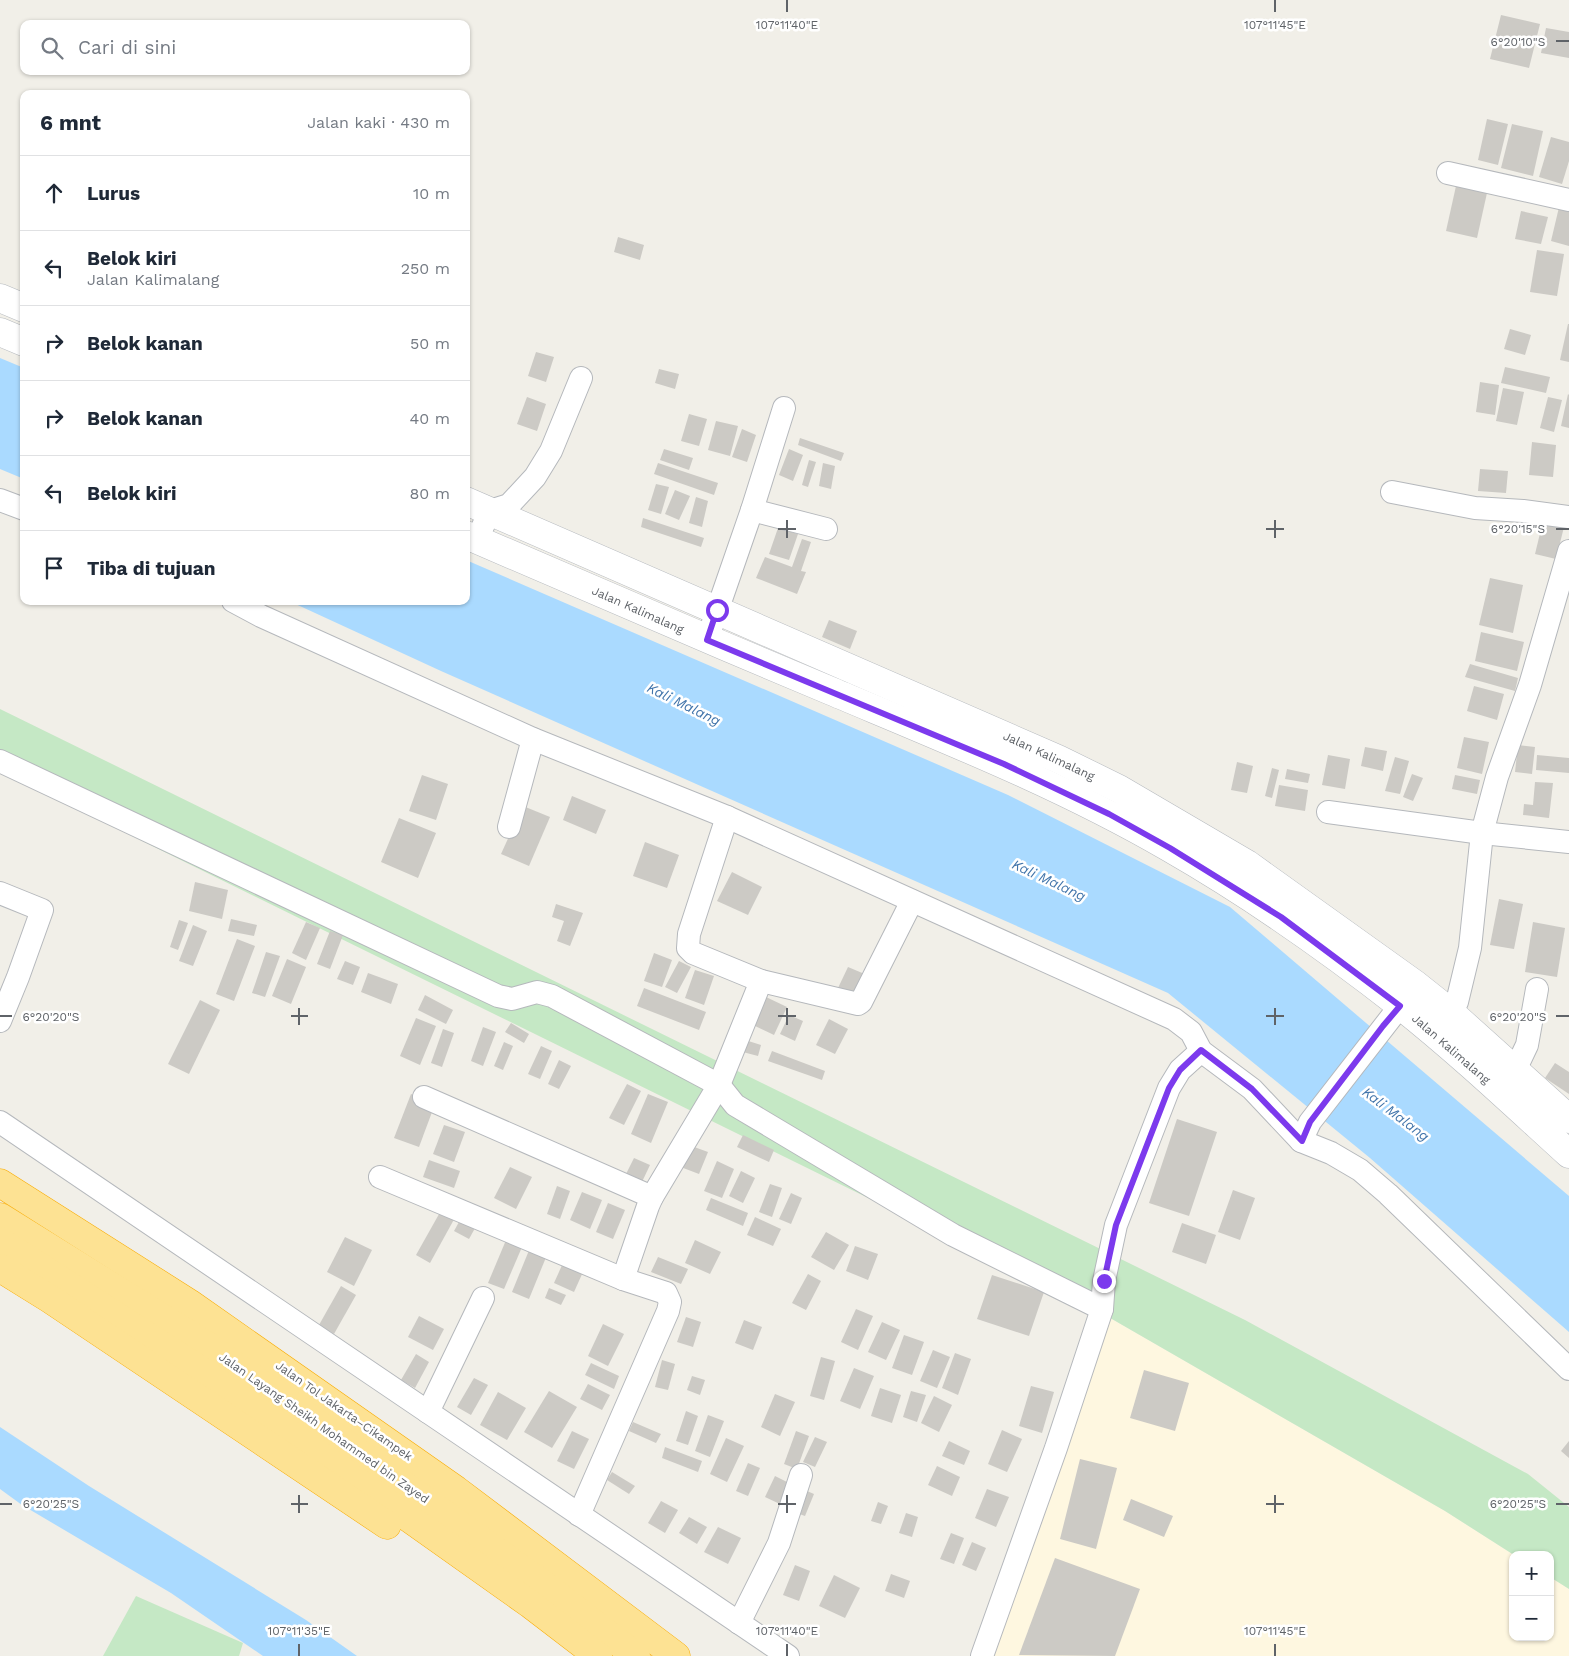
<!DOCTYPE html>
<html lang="id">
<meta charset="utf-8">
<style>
body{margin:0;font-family:"Work Sans",sans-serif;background:#f2f2f3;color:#1f2937}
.controls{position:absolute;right:15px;bottom:15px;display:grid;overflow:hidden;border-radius:10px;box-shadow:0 1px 4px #0004}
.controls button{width:45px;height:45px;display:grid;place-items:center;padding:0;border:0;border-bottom:1px solid #e0e1e3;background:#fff;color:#1f2937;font:25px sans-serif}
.stop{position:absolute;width:15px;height:15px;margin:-11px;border:4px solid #7c3aed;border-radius:50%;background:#fff}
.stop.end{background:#7c3aed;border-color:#fff;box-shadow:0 1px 5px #0008}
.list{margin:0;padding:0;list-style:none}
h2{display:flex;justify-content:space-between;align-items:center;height:65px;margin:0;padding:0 20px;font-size:21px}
h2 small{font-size:16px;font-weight:400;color:#747a83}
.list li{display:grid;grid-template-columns:32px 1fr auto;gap:15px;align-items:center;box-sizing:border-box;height:75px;padding:0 20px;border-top:1px solid #e0e1e3}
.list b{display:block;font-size:19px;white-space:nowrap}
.list p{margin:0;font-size:16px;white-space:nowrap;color:#747a83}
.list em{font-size:16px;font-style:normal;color:#747a83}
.icon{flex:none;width:28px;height:28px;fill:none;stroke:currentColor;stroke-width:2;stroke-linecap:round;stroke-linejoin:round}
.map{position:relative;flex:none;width:1569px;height:1656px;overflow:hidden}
.search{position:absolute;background:#fff;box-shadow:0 1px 4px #0004;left:20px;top:20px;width:450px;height:55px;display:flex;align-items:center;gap:12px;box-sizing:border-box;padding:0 18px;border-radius:10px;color:#747a83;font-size:19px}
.panel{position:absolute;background:#fff;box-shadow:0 1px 4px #0004;left:20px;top:90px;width:450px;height:515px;border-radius:10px}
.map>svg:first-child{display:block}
.commercial{fill:#fef7e0}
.green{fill:#c5e8c5}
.water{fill:#aadaff}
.building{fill:#cccac5}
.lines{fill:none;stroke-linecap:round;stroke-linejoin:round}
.minor-casing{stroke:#b5b8bc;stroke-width:24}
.secondary-casing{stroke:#b6babf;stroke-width:29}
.motorway-casing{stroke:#f9ab00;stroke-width:29}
.minor{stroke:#fff;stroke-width:22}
.secondary{stroke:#fff;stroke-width:28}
.motorway{stroke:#fde293;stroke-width:28}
.route{stroke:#7c3aed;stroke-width:6}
.ticks{fill:none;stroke:#5f6368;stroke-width:2}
.labels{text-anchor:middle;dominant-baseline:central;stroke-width:5;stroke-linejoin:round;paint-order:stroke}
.street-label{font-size:12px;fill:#5f6368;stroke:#fff}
.water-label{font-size:14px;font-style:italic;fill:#4174aa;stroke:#fff}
.ticks-label{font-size:12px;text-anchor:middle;fill:#5f6368;stroke:#fff;stroke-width:5;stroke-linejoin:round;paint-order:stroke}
</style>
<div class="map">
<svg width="1569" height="1656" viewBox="0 0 1569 1656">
<rect width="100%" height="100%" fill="#f1efe8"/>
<!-- commercial -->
<polygon class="commercial" points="1098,1311 1445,1511 1514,1555 1513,1555 1513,1637 1550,1637 1550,1577 1569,1589 1569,1656 976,1656"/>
<!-- green -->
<g class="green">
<polygon points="0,709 1245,1320 1528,1474 1569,1507 1569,1589 1550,1577 1550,1555 1514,1555 1445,1511 1098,1311 0,771"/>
<polygon points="136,1596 243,1643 239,1656 103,1656"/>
</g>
<!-- water -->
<g class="water">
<polygon points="0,358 24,368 24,479 0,469"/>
<polygon points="466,560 1008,795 1230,907 1569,1196 1569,1332 1370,1158 1168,993 441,671 289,601 466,601"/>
<polygon points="0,1427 89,1486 306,1620 357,1656 263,1656 171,1593 22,1505 0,1489"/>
</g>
<!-- building -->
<g class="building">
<polygon points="1501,15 1540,24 1529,68 1490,59"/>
<polygon points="1546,28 1569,32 1569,58 1541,53"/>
<polygon points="1487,119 1508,124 1498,165 1478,160"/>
<polygon points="1512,124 1543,131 1533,176 1501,168"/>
<polygon points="1551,137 1569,142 1569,161 1562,184 1539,177"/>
<polygon points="1456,186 1487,193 1477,238 1446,231"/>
<polygon points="1560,203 1569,205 1569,246 1551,241"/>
<polygon points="1521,211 1548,217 1541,244 1515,239"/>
<polygon points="618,237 644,245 640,260 614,252"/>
<polygon points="1537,250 1564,254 1557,296 1530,292"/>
<polygon points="1568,324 1569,324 1569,362 1560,360"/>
<polygon points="1510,329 1531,335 1525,355 1504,349"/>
<polygon points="536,352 554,357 546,382 528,376"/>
<polygon points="1505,367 1550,377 1546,393 1501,383"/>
<polygon points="659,369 679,374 675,389 655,383"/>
<polygon points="1480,382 1499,385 1495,415 1476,412"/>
<polygon points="1503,388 1524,392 1517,425 1496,421"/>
<polygon points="1568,394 1569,395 1569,428 1561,426"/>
<polygon points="527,397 546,404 537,431 517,424"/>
<polygon points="1548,397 1562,400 1554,432 1540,428"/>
<polygon points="689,414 707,419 699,446 681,441"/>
<polygon points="716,421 738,426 730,456 708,450"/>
<polygon points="742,429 756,435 747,462 732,457"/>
<polygon points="800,438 844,453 841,461 798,445"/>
<polygon points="1532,442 1556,445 1553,477 1529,475"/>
<polygon points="664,449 693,458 689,470 660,460"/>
<polygon points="789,449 803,455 793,481 779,475"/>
<polygon points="809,460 816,462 808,487 802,485"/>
<polygon points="658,463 718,483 714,495 654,474"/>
<polygon points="823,463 835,466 831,489 819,486"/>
<polygon points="1480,469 1508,471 1506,493 1478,491"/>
<polygon points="656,484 669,487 661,514 648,510"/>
<polygon points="675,490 690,496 679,520 665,514"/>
<polygon points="696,497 708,501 702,527 689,523"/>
<polygon points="1544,517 1565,523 1556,559 1535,554"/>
<polygon points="643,518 704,538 701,547 641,527"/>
<polygon points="778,528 798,534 789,560 769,554"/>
<polygon points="802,539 811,542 801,571 806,572 797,594 756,578 765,557 792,567"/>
<polygon points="1490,578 1523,585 1513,633 1479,625"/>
<polygon points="829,620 857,631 850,649 822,637"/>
<polygon points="1481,632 1524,642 1517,671 1475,661"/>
<polygon points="1470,664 1518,678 1515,691 1465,677"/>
<polygon points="1474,686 1504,694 1497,720 1467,711"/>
<polygon points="1464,737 1489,742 1482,774 1457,768"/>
<polygon points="1518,745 1535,747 1532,774 1515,772"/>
<polygon points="1365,747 1387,751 1383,771 1361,766"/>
<polygon points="1328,755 1350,759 1345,789 1322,785"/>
<polygon points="1537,755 1569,758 1569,773 1536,770"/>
<polygon points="1395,757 1409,761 1400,794 1385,791"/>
<polygon points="1237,762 1253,766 1247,793 1231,790"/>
<polygon points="1272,768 1279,770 1272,798 1265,796"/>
<polygon points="1287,769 1310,774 1308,783 1285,779"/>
<polygon points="1412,774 1423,778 1413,801 1403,797"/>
<polygon points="422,775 448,784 436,820 409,811"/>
<polygon points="1455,775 1480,780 1477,794 1452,789"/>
<polygon points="1535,782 1553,783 1549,818 1523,815 1524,804 1533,805"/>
<polygon points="1279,785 1308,790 1305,811 1275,806"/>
<polygon points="572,796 606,810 596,834 563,820"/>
<polygon points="523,806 550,817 529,866 501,854"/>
<polygon points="399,818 436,833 418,878 381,862"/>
<polygon points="645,842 679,855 667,888 633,876"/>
<polygon points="732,872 762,887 748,915 717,901"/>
<polygon points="195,882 228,890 222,919 189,911"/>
<polygon points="1499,899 1523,904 1514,949 1490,945"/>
<polygon points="556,904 583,913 570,946 557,941 564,921 552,917"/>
<polygon points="231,919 257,925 254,936 228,931"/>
<polygon points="179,920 188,923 178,950 170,947"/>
<polygon points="306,922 320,928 306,960 292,953"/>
<polygon points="1533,922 1565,928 1557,977 1525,972"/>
<polygon points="193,925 207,931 193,966 179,961"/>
<polygon points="330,931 343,935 330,969 317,964"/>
<polygon points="237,939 255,946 234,1001 216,994"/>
<polygon points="266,952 280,956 265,997 252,993"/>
<polygon points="654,953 672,960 662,987 644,981"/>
<polygon points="287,959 306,967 291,1004 272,996"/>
<polygon points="345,961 360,967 353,985 337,979"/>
<polygon points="679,961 691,967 677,993 665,987"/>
<polygon points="848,967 867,975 858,997 838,988"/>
<polygon points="695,970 714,976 704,1005 685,998"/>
<polygon points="368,973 398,984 391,1004 361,992"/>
<polygon points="644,988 706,1012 699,1030 637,1006"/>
<polygon points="425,995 453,1010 446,1024 418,1010"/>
<polygon points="766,997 787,1007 774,1035 753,1025"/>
<polygon points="200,1000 220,1010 189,1074 168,1064"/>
<polygon points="789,1015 803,1021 795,1041 780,1034"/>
<polygon points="416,1018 436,1026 420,1065 400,1056"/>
<polygon points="829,1019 848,1029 835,1054 816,1045"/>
<polygon points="511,1023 529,1034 524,1043 505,1032"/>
<polygon points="483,1027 496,1032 483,1066 471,1061"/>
<polygon points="443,1029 454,1033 442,1067 431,1063"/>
<polygon points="742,1039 761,1045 758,1056 739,1051"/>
<polygon points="504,1042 513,1046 503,1070 494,1066"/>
<polygon points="541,1046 552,1051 540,1079 528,1074"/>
<polygon points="772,1051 825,1071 822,1080 768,1061"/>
<polygon points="559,1060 571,1066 559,1089 548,1084"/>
<polygon points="1555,1063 1569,1072 1569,1094 1545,1078"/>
<polygon points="627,1084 641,1091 624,1125 609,1118"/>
<polygon points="411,1094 435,1104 419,1147 394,1138"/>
<polygon points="648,1094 668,1102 651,1143 631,1134"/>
<polygon points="1177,1119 1217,1132 1189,1216 1149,1203"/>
<polygon points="444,1125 465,1132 454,1162 433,1154"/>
<polygon points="743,1135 774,1150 769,1162 737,1147"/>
<polygon points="686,1144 708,1152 699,1174 678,1166"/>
<polygon points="634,1158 650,1165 641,1184 625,1176"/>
<polygon points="429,1160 460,1171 454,1188 423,1177"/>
<polygon points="717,1161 734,1169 722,1198 704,1191"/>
<polygon points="510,1167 532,1177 516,1209 494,1198"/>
<polygon points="741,1171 755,1178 743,1203 729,1196"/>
<polygon points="770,1184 782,1188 772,1217 759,1212"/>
<polygon points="557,1186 570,1191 560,1219 547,1214"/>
<polygon points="1233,1190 1255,1198 1240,1240 1218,1232"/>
<polygon points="582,1192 602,1200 590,1229 570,1220"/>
<polygon points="791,1193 802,1198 791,1224 779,1219"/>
<polygon points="711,1198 748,1213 743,1226 706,1210"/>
<polygon points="608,1203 625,1210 613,1239 596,1232"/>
<polygon points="443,1207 457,1214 430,1263 416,1255"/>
<polygon points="464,1213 479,1221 469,1239 454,1231"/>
<polygon points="755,1217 781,1229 773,1246 747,1235"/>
<polygon points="1182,1223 1216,1235 1206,1264 1172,1252"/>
<polygon points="826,1232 849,1245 834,1270 811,1257"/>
<polygon points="509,1233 525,1240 504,1289 488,1283"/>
<polygon points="345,1237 372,1250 354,1286 327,1272"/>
<polygon points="695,1240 721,1252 710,1274 685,1263"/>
<polygon points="532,1243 549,1250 529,1299 512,1292"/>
<polygon points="855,1246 878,1254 868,1280 846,1271"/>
<polygon points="658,1257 688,1269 681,1284 651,1272"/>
<polygon points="563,1263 583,1272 574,1292 554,1283"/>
<polygon points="808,1274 821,1281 806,1310 792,1303"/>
<polygon points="992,1275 1044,1292 1029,1336 977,1319"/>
<polygon points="341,1286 356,1295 334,1334 319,1325"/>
<polygon points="549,1288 566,1295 561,1305 545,1298"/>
<polygon points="856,1309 873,1316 858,1350 841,1342"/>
<polygon points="419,1316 444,1329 433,1350 408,1337"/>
<polygon points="686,1317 701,1322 693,1347 677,1342"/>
<polygon points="744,1320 762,1327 753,1350 735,1343"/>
<polygon points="882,1322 900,1330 886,1360 868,1352"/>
<polygon points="603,1324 624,1334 608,1366 588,1356"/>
<polygon points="904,1335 924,1342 912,1375 892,1368"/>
<polygon points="933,1350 950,1357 937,1388 920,1381"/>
<polygon points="955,1353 971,1359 958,1395 942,1388"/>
<polygon points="416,1354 429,1362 415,1388 401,1380"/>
<polygon points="821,1357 835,1361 824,1400 810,1396"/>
<polygon points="662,1360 675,1364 668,1390 655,1387"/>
<polygon points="591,1363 619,1376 614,1389 585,1375"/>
<polygon points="854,1368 874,1376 860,1409 840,1401"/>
<polygon points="1144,1370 1189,1383 1175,1431 1130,1418"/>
<polygon points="692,1376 705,1380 700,1395 687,1390"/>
<polygon points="474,1378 488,1385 471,1415 457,1407"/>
<polygon points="588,1384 610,1395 602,1410 580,1399"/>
<polygon points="1031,1386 1054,1392 1042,1433 1019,1426"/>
<polygon points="880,1388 901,1395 892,1423 871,1416"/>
<polygon points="549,1391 577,1407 552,1448 524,1432"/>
<polygon points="911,1391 926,1395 917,1422 903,1417"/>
<polygon points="498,1392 526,1408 507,1440 480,1425"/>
<polygon points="775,1394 795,1402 780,1436 761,1427"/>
<polygon points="934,1396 952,1405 939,1432 921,1423"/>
<polygon points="686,1411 698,1416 688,1445 676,1441"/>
<polygon points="708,1415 724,1421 710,1457 695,1451"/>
<polygon points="633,1422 661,1434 656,1443 629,1431"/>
<polygon points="1002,1430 1022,1439 1007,1472 988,1464"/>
<polygon points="572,1431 589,1439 574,1469 557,1461"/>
<polygon points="796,1431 809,1436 797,1469 784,1464"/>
<polygon points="815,1437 827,1442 815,1467 803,1462"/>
<polygon points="726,1438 744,1446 727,1482 710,1474"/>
<polygon points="949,1441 970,1451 964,1465 942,1456"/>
<polygon points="1569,1441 1569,1458 1561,1451"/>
<polygon points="665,1447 702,1461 698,1472 662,1458"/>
<polygon points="1080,1459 1117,1468 1096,1549 1060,1539"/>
<polygon points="748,1463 760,1468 748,1496 736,1491"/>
<polygon points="937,1466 960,1477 952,1496 928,1485"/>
<polygon points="612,1472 635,1486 629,1494 607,1480"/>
<polygon points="775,1476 791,1484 782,1505 765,1497"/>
<polygon points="800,1488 814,1494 805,1516 791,1511"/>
<polygon points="987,1489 1009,1497 996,1527 975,1518"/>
<polygon points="1131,1499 1173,1516 1164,1537 1123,1520"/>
<polygon points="661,1501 678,1510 665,1533 648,1523"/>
<polygon points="878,1502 888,1506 881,1524 871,1521"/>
<polygon points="906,1513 918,1517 912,1537 899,1533"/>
<polygon points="689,1517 707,1527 697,1544 679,1533"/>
<polygon points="718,1527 741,1538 728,1564 704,1552"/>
<polygon points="951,1533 964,1538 954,1564 940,1559"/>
<polygon points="972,1542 986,1548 976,1571 962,1565"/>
<polygon points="1055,1558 1140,1589 1115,1656 1019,1655"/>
<polygon points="795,1565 810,1571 799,1601 783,1595"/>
<polygon points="891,1574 910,1581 904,1598 885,1591"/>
<polygon points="834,1575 860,1588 845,1618 819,1606"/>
</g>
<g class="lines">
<defs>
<g id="minor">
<polyline points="1448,173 1569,200"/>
<polyline points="1392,492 1475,508 1523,511 1569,517"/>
<polyline points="0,500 24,509"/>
<polyline points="752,510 826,529"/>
<polyline points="477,539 490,511 509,505 535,477 551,451 581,378"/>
<polyline points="233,601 261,616 533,739 727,817 1174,1019 1191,1032 1201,1051 1252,1089 1301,1141 1331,1153 1360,1170 1388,1194 1569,1369"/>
<polyline points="707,640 752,510 784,408"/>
<polyline points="0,761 498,996 512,999 537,992 552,996 719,1085 735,1105 953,1235 1102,1309"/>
<polyline points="1328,812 1482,833 1569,842"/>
<polyline points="727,817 689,934 688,948 693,953 761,981 858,1004 861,1002 912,901"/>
<polyline points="509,827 533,739"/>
<polyline points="0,893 42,910 18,977 0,1021"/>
<polyline points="1442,1025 1457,1002 1470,948 1482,833 1497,777 1530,685 1569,551"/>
<polyline points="1508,1085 1527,1045 1537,989"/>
<polyline points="424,1097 652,1197 648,1206 623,1279 666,1293 670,1302 668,1311 579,1515"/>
<polyline points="0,1122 788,1656"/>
<polyline points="1301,1141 1310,1122 1400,1006"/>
<polyline points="380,1177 623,1279"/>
<polyline points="652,1197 719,1085 761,981"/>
<polyline points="428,1412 483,1298"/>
<polyline points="739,1623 779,1543 801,1475"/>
<polyline points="982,1656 1056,1448 1102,1309 1104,1281 1116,1225 1169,1088 1180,1070 1201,1051"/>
</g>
<g id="secondary">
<polyline points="0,298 24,308"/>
<polyline points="0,332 24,342"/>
<polyline points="466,501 1058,759 1119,789 1247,864 1416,985 1450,1012 1569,1119"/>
<path d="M 466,535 C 588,588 709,640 831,691 C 945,739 1061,785 1168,847 C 1250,894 1327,948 1401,1006 C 1459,1052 1514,1104 1569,1154"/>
</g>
<g id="motorway">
<polyline points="0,1183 189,1303 456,1490 676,1656"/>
<polyline points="0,1217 208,1346 543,1584 636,1656"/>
<polyline points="0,1241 196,1367 530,1604 598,1656"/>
<polyline points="0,1268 50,1299 387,1525"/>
</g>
</defs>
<!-- minor casing -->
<use href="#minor" class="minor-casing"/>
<!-- secondary casing -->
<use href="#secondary" class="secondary-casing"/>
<!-- motorway casing -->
<use href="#motorway" class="motorway-casing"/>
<!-- minor -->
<use href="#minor" class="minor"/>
<!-- secondary -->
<use href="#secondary" class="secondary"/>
<!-- motorway -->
<use href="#motorway" class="motorway"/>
</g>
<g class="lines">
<!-- route -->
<polyline class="route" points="717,610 707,640 1004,764 1109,814 1170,848 1281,917 1400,1006 1383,1026 1310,1122 1302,1141 1252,1089 1201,1050 1180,1070 1169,1088 1116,1225 1104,1281"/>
</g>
<!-- ticks -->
<path class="ticks" d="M 787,0 L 787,12M 1275,0 L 1275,12M 1556,41 L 1569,41M 787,520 L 787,538M 1275,520 L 1275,538M 778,529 L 796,529M 1266,529 L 1284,529M 1556,529 L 1569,529M 299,1008 L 299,1025M 787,1008 L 787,1025M 1275,1008 L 1275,1025M 0,1016 L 12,1016M 291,1016 L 308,1016M 778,1016 L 796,1016M 1266,1016 L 1284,1016M 1556,1016 L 1569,1016M 299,1495 L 299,1513M 787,1495 L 787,1513M 1275,1495 L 1275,1513M 0,1504 L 12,1504M 291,1504 L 308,1504M 778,1504 L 796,1504M 1266,1504 L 1284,1504M 1556,1504 L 1569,1504M 299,1644 L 299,1656M 787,1644 L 787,1656M 1275,1644 L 1275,1656"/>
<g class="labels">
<!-- street labels -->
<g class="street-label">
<text transform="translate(638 610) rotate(24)">Jalan Kalimalang</text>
<text transform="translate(1049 756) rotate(25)">Jalan Kalimalang</text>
<text transform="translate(1451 1049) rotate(41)">Jalan Kalimalang</text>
<text transform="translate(344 1411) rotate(35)">Jalan Tol Jakarta–Cikampek</text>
<text transform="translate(324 1428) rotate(35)">Jalan Layang Sheikh Mohammed bin Zayed</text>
</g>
<!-- water labels -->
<g class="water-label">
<text transform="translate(684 704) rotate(26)">Kali Malang</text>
<text transform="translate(1049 880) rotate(25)">Kali Malang</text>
<text transform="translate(1396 1114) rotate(37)">Kali Malang</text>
</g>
</g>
<g class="ticks-label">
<text x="787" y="29">107°11'40"E</text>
<text x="1275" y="29">107°11'45"E</text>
<text x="1518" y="46">6°20'10"S</text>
<text x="1518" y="533">6°20'15"S</text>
<text x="51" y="1021">6°20'20"S</text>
<text x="1518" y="1021">6°20'20"S</text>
<text x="51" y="1508">6°20'25"S</text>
<text x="1518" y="1508">6°20'25"S</text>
<text x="299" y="1635">107°11'35"E</text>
<text x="787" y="1635">107°11'40"E</text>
<text x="1275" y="1635">107°11'45"E</text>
</g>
</svg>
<div class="controls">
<button>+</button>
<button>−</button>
</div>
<div class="stop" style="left:717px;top:610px"></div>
<div class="stop end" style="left:1104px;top:1281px"></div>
<div class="search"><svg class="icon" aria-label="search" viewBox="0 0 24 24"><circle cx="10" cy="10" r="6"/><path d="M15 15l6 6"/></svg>Cari di sini</div>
<section class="panel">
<h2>6 mnt<small>Jalan kaki · 430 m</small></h2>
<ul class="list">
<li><svg class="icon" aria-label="ahead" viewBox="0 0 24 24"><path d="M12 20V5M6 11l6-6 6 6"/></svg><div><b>Lurus</b></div><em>10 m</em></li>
<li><svg class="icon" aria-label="left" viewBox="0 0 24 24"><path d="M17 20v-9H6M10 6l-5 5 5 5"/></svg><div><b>Belok kiri</b><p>Jalan Kalimalang</p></div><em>250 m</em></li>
<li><svg class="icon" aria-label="right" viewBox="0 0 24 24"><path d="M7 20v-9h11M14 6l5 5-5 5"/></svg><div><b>Belok kanan</b></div><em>50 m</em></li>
<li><svg class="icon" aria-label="right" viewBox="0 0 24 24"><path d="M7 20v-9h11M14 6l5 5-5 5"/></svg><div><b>Belok kanan</b></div><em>40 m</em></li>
<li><svg class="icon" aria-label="left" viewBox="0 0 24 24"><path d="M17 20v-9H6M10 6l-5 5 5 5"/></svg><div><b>Belok kiri</b></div><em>80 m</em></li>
<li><svg class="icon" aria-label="arrive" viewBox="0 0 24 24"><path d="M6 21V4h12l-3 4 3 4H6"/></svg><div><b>Tiba di tujuan</b></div></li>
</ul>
</section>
</div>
